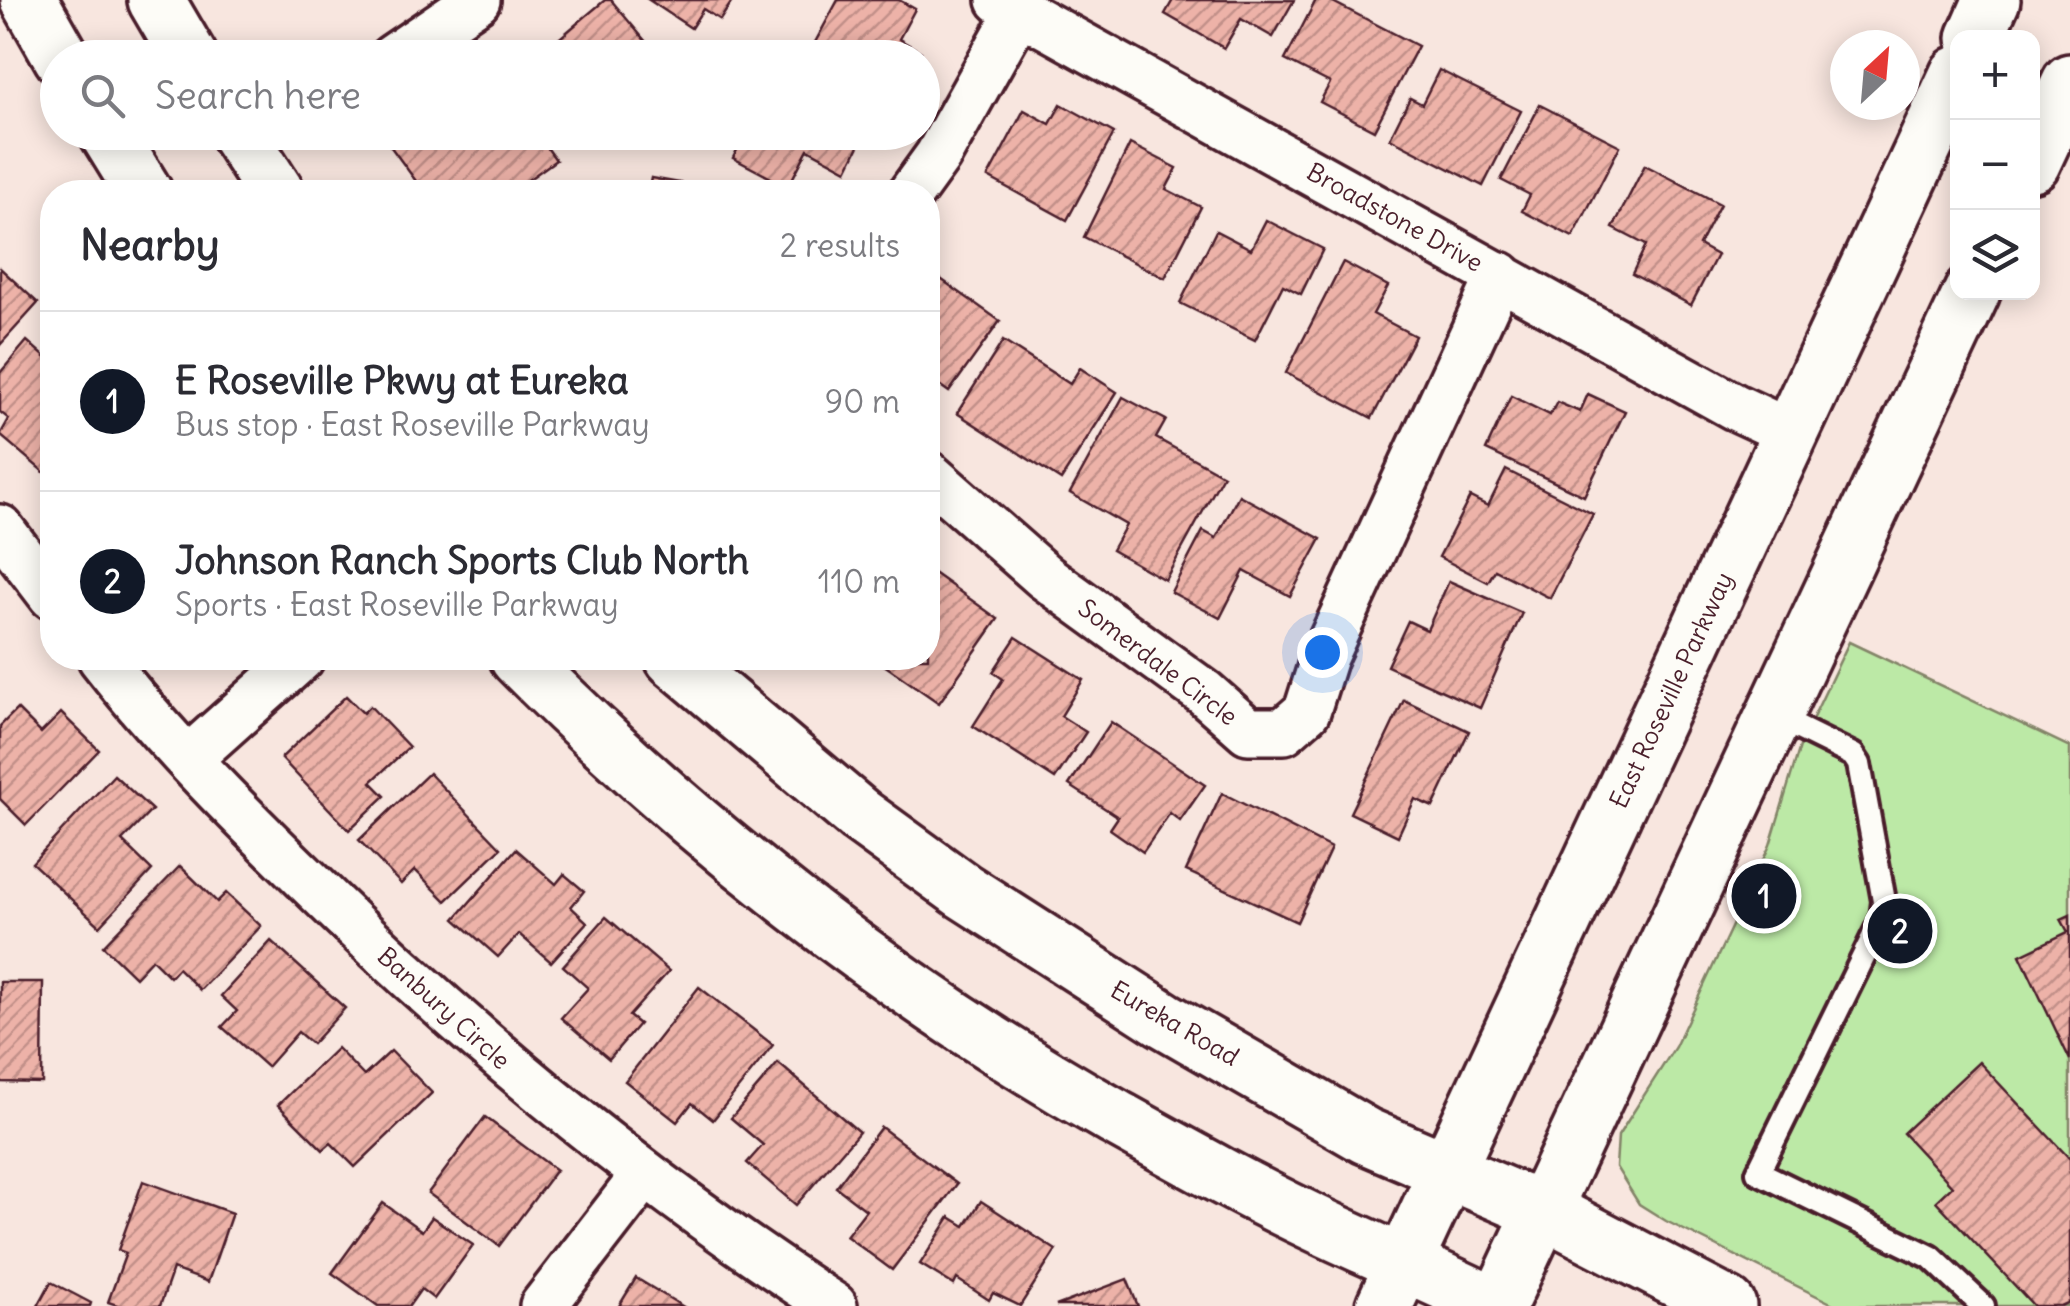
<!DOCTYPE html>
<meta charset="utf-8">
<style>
body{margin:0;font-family:Delius,sans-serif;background:#f7f7f7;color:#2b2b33}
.controls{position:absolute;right:30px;top:30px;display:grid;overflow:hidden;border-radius:20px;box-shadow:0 5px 25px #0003}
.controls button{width:90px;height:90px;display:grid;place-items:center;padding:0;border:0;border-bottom:2px solid #e1e1e2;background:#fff;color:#2b2b33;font:50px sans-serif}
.compass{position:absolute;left:1830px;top:30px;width:90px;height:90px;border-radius:50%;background:#fff;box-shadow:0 5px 25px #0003;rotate:26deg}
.you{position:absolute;left:1322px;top:652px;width:35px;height:35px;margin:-25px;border:8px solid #fff;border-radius:50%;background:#1a73e8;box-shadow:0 0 0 15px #1a73e833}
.badge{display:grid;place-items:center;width:65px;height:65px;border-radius:50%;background:#111827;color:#fff;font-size:32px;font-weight:700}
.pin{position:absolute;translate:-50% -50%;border:5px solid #fff;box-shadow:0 2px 10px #0006}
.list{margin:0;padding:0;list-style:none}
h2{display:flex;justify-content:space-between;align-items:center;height:130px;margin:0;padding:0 40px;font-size:42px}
h2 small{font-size:32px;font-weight:400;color:#7c7c81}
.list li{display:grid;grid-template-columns:65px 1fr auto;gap:30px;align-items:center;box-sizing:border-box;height:180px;padding:0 40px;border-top:2px solid #e1e1e2}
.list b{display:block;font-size:38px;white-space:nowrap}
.list p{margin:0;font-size:32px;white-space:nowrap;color:#7c7c81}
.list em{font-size:32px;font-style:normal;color:#7c7c81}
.icon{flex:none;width:55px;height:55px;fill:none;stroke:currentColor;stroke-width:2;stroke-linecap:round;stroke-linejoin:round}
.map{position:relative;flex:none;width:2070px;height:1306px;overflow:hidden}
.search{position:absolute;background:#fff;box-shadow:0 5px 25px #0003;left:40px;top:40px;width:900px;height:110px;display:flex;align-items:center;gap:25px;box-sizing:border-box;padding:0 35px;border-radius:55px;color:#7c7c81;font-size:38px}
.panel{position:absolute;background:#fff;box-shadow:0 5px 25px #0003;left:40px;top:180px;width:900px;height:490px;border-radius:40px}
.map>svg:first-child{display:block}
.green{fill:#bce9a6;stroke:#838468;stroke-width:2.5}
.building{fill:url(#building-hatch);stroke:#4a1f2b;stroke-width:2.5}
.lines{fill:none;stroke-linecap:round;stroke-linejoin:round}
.service-casing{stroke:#4a1f2b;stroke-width:30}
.minor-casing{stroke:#4a1f2b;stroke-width:52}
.secondary-casing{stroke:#4a1f2b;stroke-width:62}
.service{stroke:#fdfcf7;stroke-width:22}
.minor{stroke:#fdfcf7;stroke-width:45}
.secondary{stroke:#fdfcf7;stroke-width:55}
.labels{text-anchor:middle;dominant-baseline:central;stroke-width:8;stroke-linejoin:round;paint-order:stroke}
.street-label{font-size:25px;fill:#4a1f2b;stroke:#fdfcf7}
</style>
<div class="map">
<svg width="2070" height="1306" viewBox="0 0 2070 1306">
<defs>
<pattern id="building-hatch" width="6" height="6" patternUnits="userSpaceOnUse" patternTransform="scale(2.5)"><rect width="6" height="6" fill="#edb2a8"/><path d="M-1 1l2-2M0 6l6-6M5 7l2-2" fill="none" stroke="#c29089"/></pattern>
</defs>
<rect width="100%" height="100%" fill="#f8e6df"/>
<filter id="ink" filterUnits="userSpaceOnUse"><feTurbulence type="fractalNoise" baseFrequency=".01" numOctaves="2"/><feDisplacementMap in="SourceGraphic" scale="20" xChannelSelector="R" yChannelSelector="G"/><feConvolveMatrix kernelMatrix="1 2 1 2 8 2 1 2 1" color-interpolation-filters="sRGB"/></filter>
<g filter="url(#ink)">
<!-- green -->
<polygon class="green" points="1849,642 2070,747 2070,1306 1837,1306 1666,1221 1639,1204 1616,1167 1618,1136 1675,1047 1770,845 1801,743"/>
<!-- building -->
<g class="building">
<polygon points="605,0 611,0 652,49 641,58 536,58"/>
<polygon points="649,0 733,0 720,20 703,9 691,28"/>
<polygon points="838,0 899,0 915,9 899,39 921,52 918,58 831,58 812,48"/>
<polygon points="1173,0 1294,0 1273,37 1241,19 1224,48 1165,14"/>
<polygon points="1316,0 1329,0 1418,46 1374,130 1320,102 1330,83 1285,60"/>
<polygon points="1439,70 1521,111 1483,186 1390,138 1410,98 1422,104"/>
<polygon points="1061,104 1114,133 1067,220 988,177 1024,110 1050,124"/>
<polygon points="1540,105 1620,146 1573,237 1522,211 1530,195 1501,180"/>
<polygon points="393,132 536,132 556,160 511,192 424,192 385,139"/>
<polygon points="746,132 866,132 847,170 808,149 788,187 733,158"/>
<polygon points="1130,144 1177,168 1166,189 1201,207 1165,278 1084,237"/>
<polygon points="1645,165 1720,204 1699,245 1717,255 1691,305 1632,274 1646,245 1613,228"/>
<polygon points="651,178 731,192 648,192"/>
<polygon points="1266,220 1323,249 1301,294 1283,285 1255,340 1180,303 1216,231 1251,249"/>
<polygon points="1343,262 1388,286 1373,314 1415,336 1372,418 1286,373"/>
<polygon points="0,268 38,303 0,345"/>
<polygon points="928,270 1000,321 949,392 928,377"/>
<polygon points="27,341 52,363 52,466 46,474 0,435 9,419 0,412 0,373"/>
<polygon points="1003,341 1070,384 1080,368 1117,392 1061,480 957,413"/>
<polygon points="1588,394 1625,411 1584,496 1486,450 1511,396 1550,415 1557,402 1580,412"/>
<polygon points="1123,397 1166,420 1156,438 1223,475 1165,580 1112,550 1126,525 1070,493"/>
<polygon points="1506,470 1593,514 1550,598 1495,570 1488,582 1439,557 1470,497 1488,506"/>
<polygon points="1239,495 1321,539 1290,596 1244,571 1220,618 1171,592 1203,531 1216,538"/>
<polygon points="928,569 998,619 939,703 874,658 928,658"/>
<polygon points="1449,581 1522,613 1480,708 1387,666 1408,621 1427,630"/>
<polygon points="1016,637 1083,680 1061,716 1086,732 1055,779 973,726 1003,679 993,672"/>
<polygon points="346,696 363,713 370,706 409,747 371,782 385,796 349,830 281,758"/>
<polygon points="1404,700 1469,731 1433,807 1415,799 1398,836 1350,813"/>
<polygon points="17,709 41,733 61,713 99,750 26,825 0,799 0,726"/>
<polygon points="1111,722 1205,785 1180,821 1170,813 1143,852 1110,829 1118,817 1069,785"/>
<polygon points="429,773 501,848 446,901 415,870 401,884 359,840"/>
<polygon points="114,775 152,810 122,841 152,870 100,926 32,863"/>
<polygon points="1222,793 1331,848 1297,922 1186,871"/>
<polygon points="516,849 556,884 564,874 584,891 571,907 587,922 551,962 519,934 498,957 455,919"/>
<polygon points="180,866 217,902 226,893 261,926 200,990 178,968 170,977 152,959 135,977 103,946"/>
<polygon points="2070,915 2070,1060 2020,955 2068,932 2061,919"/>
<polygon points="606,917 669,971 629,1016 639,1024 609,1059 561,1018 588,988 563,966"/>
<polygon points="271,941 345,1008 312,1044 298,1032 267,1067 222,1027 237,1011 221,996"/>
<polygon points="0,982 43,982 42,1083 0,1082"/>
<polygon points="699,987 773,1045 713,1120 692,1103 677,1122 625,1081"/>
<polygon points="337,1048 364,1076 391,1051 432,1093 355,1167 331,1143 323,1150 278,1105"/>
<polygon points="1979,1062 2070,1159 2070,1302 2061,1306 2034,1306 1936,1201 1952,1186 1903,1133"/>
<polygon points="778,1063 859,1132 796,1205 747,1163 763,1145 731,1118"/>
<polygon points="485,1117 556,1170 499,1246 428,1193"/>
<polygon points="881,1127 957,1184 892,1270 846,1236 866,1210 836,1187"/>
<polygon points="143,1181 232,1213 208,1282 173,1269 160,1306 120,1306 108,1302 126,1253 118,1250"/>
<polygon points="981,1201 1056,1250 1020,1306 993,1293 989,1300 957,1279 954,1285 920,1264 950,1217 965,1226"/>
<polygon points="383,1203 422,1231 432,1217 473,1245 434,1299 421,1289 409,1306 378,1306 332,1273"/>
<polygon points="636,1278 682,1306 619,1306"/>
<polygon points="1127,1279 1138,1306 1056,1306"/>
<polygon points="51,1282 91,1303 90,1306 38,1306"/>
</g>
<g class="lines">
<defs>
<polyline id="service" points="1774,716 1853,755 1859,764 1884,901 1882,919 1758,1172 1931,1257 1983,1306"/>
<g id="minor">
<polyline points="1000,0 1735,407 1791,433"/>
<polyline points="392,58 477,0"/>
<polyline points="912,192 938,156 1019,11"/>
<polyline points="928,474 1045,577 1205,693 1248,731 1284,731 1307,711 1324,657 1500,275"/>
<polyline points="0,528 52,596"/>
<path d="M 101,658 C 162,737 234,809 306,879 C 468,1038 643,1183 834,1306"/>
<polyline points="188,759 301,658"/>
<polyline points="543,1306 645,1174"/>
</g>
<g id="secondary">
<polyline points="29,0 62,58"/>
<polyline points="156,0 190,58"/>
<polyline points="1975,38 1992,0"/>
<polyline points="107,132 144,192"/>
<polyline points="237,132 276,192"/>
<polyline points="2032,163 2070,82"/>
<path d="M 518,658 C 692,833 893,992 1109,1114 C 1179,1153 1250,1193 1323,1227 C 1380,1254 1438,1277 1495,1306"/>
<polyline points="673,658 860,816 962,890 1163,1019 1366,1136 1563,1220 1728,1306"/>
<polyline points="1384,1306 1958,74"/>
<polyline points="1498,1306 1972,292"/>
</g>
</defs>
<!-- service casing -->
<use href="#service" class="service-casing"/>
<!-- minor casing -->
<use href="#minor" class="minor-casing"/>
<!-- secondary casing -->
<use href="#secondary" class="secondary-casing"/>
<!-- service -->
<use href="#service" class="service"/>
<!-- minor -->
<use href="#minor" class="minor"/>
<!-- secondary -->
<use href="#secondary" class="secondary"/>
</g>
</g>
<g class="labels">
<!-- street labels -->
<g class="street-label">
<text transform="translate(1395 217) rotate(29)">Broadstone Drive</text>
<text transform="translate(1158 662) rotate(37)">Somerdale Circle</text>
<text transform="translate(1671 690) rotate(-65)">East Roseville Parkway</text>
<text transform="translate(444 1008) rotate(42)">Banbury Circle</text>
<text transform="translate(1175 1023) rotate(30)">Eureka Road</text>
</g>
</g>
</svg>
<div class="controls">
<button>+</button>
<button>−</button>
<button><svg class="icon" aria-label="layers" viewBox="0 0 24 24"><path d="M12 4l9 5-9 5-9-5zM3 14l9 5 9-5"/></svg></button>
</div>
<svg class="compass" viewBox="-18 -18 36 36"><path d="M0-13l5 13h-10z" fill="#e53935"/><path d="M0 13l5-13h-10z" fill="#7c7c81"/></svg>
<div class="you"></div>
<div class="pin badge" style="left:1764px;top:896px">1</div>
<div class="pin badge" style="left:1900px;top:931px">2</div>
<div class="search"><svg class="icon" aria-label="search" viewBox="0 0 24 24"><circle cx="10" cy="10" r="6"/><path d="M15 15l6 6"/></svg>Search here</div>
<section class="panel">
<h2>Nearby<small>2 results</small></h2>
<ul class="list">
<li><span class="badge">1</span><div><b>E Roseville Pkwy at Eureka</b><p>Bus stop · East Roseville Parkway</p></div><em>90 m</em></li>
<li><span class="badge">2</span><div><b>Johnson Ranch Sports Club North</b><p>Sports · East Roseville Parkway</p></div><em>110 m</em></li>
</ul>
</section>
</div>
